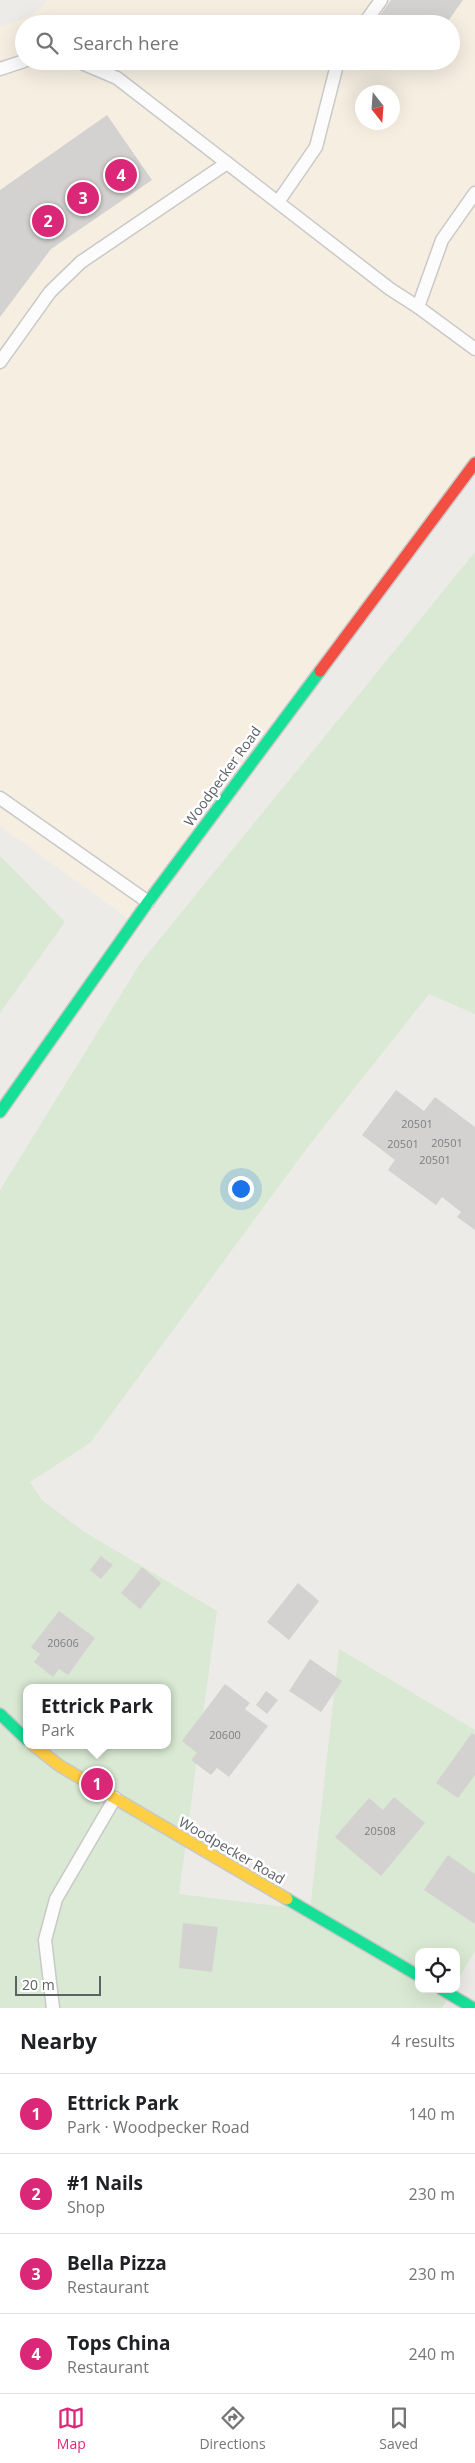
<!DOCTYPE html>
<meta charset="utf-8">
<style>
body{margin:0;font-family:"Open Sans",sans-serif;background:#f6f6f6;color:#202124}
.controls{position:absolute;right:15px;bottom:15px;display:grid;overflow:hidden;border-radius:10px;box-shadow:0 5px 20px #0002}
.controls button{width:45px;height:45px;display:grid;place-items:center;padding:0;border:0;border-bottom:1px solid #e0e0e0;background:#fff;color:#202124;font:25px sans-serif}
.compass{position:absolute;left:355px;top:85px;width:45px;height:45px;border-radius:50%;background:#fff;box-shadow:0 5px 20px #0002;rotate:163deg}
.scale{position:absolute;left:15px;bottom:12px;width:86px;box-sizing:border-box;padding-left:5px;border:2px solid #5d6266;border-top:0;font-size:14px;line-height:18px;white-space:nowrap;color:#5d6266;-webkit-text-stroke:4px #fff;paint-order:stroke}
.you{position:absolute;left:240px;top:1188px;width:18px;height:18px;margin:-12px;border:4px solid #fff;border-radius:50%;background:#1a73e8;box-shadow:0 0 0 8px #1a73e833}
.badge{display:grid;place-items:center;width:32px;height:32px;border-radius:50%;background:#db2777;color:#fff;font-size:16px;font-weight:700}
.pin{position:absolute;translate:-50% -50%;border:2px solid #fff;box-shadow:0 1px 5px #0006}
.popup{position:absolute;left:23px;top:1684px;width:148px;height:65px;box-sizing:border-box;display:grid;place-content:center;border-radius:10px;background:#fff;filter:drop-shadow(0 1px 4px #0005);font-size:16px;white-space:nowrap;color:#757577}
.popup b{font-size:19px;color:#202124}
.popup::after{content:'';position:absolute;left:50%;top:100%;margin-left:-10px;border:10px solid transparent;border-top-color:#fff}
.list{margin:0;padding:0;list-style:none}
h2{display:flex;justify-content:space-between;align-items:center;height:65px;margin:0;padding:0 20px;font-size:21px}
h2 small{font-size:16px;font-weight:400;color:#757577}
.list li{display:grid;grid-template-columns:32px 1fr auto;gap:15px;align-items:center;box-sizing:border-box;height:80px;padding:0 20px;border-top:1px solid #e0e0e0}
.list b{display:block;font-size:19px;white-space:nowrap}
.list p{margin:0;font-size:16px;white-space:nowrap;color:#757577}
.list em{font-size:16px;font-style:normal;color:#757577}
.icon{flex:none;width:28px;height:28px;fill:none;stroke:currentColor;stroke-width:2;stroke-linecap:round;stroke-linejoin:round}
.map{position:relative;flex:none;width:475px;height:2008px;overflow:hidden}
.search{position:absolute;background:#fff;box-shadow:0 5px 20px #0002;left:15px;right:15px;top:15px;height:55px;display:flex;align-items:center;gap:12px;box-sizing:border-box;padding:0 18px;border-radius:28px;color:#757577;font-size:19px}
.sheet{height:385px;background:#fff}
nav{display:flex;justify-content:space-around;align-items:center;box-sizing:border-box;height:70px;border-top:1px solid #e0e0e0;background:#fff;font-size:14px;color:#757577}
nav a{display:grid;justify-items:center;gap:2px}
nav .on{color:#db2777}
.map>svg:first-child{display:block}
.commercial{fill:#f6eee1;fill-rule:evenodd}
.green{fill:#d9e9d3;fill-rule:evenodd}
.building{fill:#d4d2d1}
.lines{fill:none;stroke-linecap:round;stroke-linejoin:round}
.lane-casing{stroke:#c9c9c8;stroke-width:15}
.fast-casing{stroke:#c7c8c7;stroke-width:14}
.slow-casing{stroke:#c7c8c7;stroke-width:14}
.jam-casing{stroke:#c7c8c7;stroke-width:14}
.lane{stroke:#fcfcfc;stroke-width:12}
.fast{stroke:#16e098;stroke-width:11}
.slow{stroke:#ffcf43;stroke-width:11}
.jam{stroke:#f24e42;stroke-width:11}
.labels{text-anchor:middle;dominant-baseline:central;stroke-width:5;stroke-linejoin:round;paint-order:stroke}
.number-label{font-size:11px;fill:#7c7f82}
.street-label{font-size:14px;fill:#5d6266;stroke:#fff}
</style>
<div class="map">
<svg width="475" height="2008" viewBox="0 0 475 2008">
<rect width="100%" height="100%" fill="#edebe8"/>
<!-- commercial -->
<path class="commercial" d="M 48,0 L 475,0 L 475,460 L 133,922 L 0,826 L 0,27 L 31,16 ZM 24,24 L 451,24 L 451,61 L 24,61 ZM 362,92 L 392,92 L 392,122 L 362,122 Z"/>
<!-- green -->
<g class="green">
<path d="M 475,552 L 475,1014 L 429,994 L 307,1148 L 90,1443 L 30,1482 L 42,1500 L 83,1531 L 217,1611 L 179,1894 L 310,1910 L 339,1649 L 475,1730 L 475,1951 L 456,1983 L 456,1952 L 419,1952 L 419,1989 L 453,1989 L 442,2008 L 0,2008 L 0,1190 L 141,962 ZM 27,1688 L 167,1688 L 167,1745 L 27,1745 Z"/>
<polygon points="0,856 65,922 0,1013"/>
</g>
<!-- building -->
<g class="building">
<polygon points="391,0 463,0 446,24 374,24"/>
<polygon points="107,115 152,180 51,249 0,317 0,190"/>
<polygon points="396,1090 424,1111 435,1097 475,1127 475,1230 457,1217 461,1212 442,1197 436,1205 388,1170 395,1160 362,1135"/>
<polygon points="101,1556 113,1565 101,1579 90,1570"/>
<polygon points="142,1567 161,1583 140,1609 121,1593"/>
<polygon points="298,1583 319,1601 289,1640 267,1622"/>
<polygon points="59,1611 95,1638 68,1675 59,1669 53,1677 34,1662 40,1654 31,1647"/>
<polygon points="310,1659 342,1681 321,1712 289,1691"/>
<polygon points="225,1684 250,1703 245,1709 268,1726 229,1777 217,1768 211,1775 191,1760 197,1753 182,1741"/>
<polygon points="266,1691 278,1700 267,1714 256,1705"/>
<polygon points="472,1733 475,1735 475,1775 458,1798 436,1783"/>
<polygon points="394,1797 425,1823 381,1876 335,1837 369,1798 383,1810"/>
<polygon points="448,1855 475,1874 475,1924 424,1890"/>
<polygon points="183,1923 218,1927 212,1972 179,1968"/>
</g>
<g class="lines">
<defs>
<g id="lane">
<polyline points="364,24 381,0"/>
<polyline points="77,61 117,78 390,289 418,307 475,349"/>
<polyline points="0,69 24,61"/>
<polyline points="278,202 316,147 338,61"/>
<polyline points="418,307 442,240 475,193"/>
<polyline points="0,362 50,292 81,262 227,163"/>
<polyline points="0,798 148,902"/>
<polyline points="53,2008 45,1940 56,1899 115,1798"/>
</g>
<g id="fast">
<polyline points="0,1112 148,902 320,671"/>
<polyline points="0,1714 27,1740"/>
<polyline points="287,1899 419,1976"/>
<polyline points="441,1989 473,2008"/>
</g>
<polyline id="slow" points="33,1745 60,1766 287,1899"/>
<polyline id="jam" points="320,671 475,463"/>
</defs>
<!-- lane casing -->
<use href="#lane" class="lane-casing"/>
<!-- fast casing -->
<use href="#fast" class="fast-casing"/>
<!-- slow casing -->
<use href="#slow" class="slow-casing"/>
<!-- jam casing -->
<use href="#jam" class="jam-casing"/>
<!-- lane -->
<use href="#lane" class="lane"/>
<!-- fast -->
<use href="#fast" class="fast"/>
<!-- slow -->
<use href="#slow" class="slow"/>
<!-- jam -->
<use href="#jam" class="jam"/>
</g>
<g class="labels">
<!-- number labels -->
<g class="number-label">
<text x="417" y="1123">20501</text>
<text x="447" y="1142">20501</text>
<text x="403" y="1143">20501</text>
<text x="435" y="1159">20501</text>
<text x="63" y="1642">20606</text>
<text x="225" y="1734">20600</text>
<text x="380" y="1830">20508</text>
</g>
<!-- street labels -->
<g class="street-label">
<text transform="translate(222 776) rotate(-54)">Woodpecker Road</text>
<text transform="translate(232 1850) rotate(30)">Woodpecker Road</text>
</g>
</g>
</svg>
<div class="controls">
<button><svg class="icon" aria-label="locate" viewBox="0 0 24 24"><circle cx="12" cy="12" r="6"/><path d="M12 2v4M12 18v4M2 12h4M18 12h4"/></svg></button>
</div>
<svg class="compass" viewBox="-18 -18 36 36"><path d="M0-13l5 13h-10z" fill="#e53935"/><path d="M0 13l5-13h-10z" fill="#757577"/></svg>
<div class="scale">20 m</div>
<div class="you"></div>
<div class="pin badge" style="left:97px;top:1784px">1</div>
<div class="popup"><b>Ettrick Park</b>Park</div>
<div class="pin badge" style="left:48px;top:221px">2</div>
<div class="pin badge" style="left:83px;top:198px">3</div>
<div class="pin badge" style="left:121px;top:175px">4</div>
<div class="search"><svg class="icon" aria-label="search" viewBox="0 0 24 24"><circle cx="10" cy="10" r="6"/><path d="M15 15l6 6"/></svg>Search here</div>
</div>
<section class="sheet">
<h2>Nearby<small>4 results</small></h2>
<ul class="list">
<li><span class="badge">1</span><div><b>Ettrick Park</b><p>Park · Woodpecker Road</p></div><em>140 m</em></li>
<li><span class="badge">2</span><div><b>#1 Nails</b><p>Shop</p></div><em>230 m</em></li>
<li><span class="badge">3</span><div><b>Bella Pizza</b><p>Restaurant</p></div><em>230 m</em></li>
<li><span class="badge">4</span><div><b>Tops China</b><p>Restaurant</p></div><em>240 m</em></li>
</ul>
</section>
<nav>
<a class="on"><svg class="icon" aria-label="map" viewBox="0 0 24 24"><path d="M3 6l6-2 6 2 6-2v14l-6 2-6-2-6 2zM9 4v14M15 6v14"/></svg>Map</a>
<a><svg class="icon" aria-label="directions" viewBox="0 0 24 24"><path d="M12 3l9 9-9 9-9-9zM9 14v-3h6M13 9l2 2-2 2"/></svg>Directions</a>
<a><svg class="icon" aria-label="saved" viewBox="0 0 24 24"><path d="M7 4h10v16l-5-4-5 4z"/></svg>Saved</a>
</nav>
